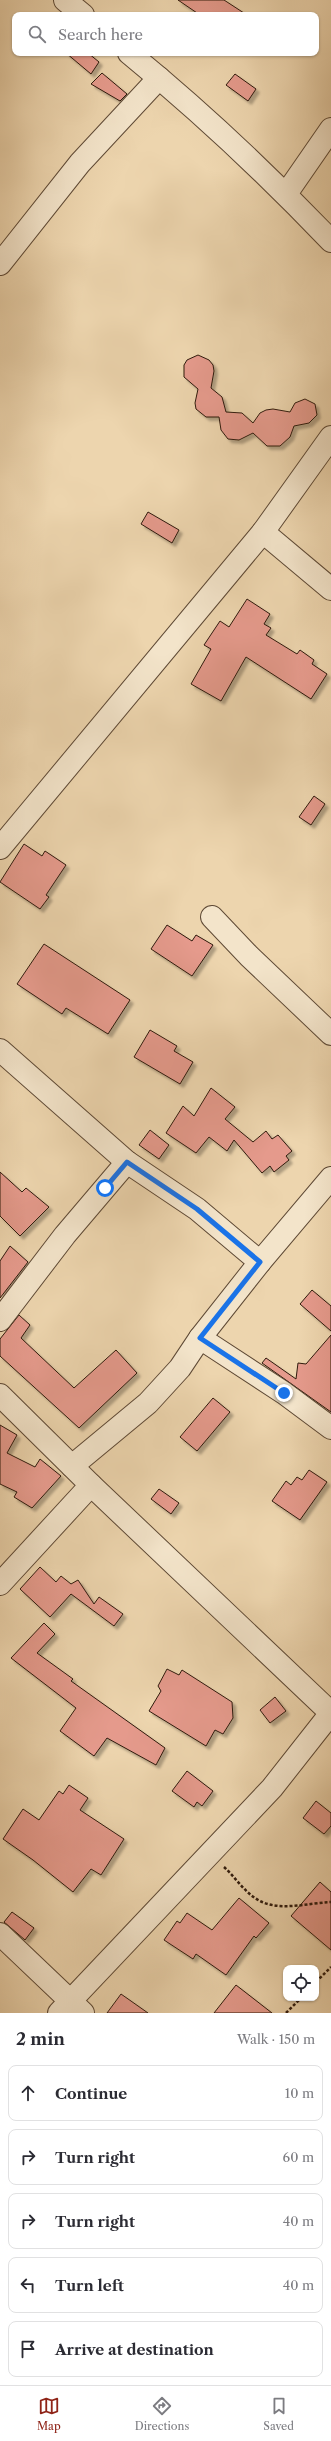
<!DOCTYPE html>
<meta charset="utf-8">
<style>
body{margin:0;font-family:"Libre Caslon Text",serif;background:#f7f7f7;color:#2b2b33}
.controls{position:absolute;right:12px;bottom:12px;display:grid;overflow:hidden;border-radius:8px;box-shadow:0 1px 3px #0004}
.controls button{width:36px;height:36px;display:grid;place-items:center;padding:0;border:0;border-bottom:1px solid #e1e1e2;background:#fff;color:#2b2b33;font:20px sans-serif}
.stop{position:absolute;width:12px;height:12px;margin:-9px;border:3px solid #1a73e8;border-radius:50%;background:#fff}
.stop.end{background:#1a73e8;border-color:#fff;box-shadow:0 1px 4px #0008}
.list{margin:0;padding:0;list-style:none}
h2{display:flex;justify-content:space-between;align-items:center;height:52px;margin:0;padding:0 16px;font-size:17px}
h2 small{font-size:13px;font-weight:400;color:#7c7c81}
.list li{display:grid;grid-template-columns:26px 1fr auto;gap:12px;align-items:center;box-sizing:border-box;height:56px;margin:0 8px 8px;padding:0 8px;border:1px solid #e1e1e2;border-radius:8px}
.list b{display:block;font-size:15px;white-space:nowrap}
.list em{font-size:13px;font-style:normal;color:#7c7c81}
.icon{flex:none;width:22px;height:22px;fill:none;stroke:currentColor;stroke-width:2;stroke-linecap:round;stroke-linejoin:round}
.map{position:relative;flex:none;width:331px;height:2013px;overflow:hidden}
.search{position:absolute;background:#fff;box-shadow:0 1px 3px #0004;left:12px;right:12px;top:12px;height:44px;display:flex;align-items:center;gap:10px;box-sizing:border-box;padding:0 14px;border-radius:8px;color:#7c7c81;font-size:15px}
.sheet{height:372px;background:#fff}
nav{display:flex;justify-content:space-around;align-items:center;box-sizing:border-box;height:56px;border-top:1px solid #e1e1e2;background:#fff;font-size:11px;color:#7c7c81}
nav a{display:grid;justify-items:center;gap:2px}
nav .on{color:#8f2418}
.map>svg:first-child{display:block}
.building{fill:#e59a8c;stroke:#2f1a0d;filter:url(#shadow)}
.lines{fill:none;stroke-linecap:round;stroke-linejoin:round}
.minor-casing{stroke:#5e4935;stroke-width:24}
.path{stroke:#2f1a0d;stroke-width:2.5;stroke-dasharray:3 2;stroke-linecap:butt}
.minor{stroke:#f3e4ca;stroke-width:22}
.route{stroke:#1a73e8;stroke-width:5}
</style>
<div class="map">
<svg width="331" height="2013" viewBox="0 0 331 2013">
<defs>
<filter id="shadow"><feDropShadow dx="3.5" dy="3.5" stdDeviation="1" flood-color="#0004"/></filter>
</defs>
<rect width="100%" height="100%" fill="#edd5ae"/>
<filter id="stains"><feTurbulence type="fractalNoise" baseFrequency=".005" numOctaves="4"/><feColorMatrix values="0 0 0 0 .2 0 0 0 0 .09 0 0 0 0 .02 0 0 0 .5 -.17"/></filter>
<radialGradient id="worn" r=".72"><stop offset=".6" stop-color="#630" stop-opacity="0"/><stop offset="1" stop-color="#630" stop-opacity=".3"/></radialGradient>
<!-- building -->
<g class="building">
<polygon points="178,0 224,0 247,15 200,15"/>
<polygon points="66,53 88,53 99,62 91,74"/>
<polygon points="102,73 127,94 120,101 91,84"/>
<polygon points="235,74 256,89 248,101 226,85"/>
<polygon points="198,355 209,360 213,365 214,371 211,388 222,397 226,412 242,413 253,423 260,413 266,410 273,409 290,412 295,403 305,399 315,404 317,415 309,423 294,426 290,437 280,446 267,446 253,433 239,440 228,439 221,430 219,417 206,417 196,409 195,403 198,389 184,377 184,365 187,360"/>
<polygon points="148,512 179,530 172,543 141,524"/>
<polygon points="247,599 270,614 264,624 271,628 266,635 297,654 300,650 314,660 312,664 327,674 311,699 246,657 221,701 191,684 211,649 204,645 220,621 229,627"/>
<polygon points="314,796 325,804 311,825 299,817"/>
<polygon points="24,844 42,856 45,851 66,865 46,895 49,897 40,909 0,882"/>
<polygon points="167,925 192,941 196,935 213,945 192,976 151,949"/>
<polygon points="44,944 130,1000 108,1034 66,1008 62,1014 17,984"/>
<polygon points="150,1030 177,1046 174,1051 193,1062 180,1084 134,1057"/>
<polygon points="211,1088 235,1107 225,1119 253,1142 266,1131 272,1139 278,1135 292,1151 286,1156 289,1160 274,1172 270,1166 262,1173 234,1140 227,1151 209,1137 196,1153 166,1133 183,1106 194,1116"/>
<polygon points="150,1130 169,1145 159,1159 139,1145"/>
<polygon points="0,1172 22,1192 26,1188 49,1207 20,1236 0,1216"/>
<polygon points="10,1246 28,1262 0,1298 0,1261"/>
<polygon points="312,1290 331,1306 331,1331 300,1304"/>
<polygon points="19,1315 30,1325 21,1338 74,1388 116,1350 137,1373 79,1428 0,1356 0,1339"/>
<polygon points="331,1335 331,1412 262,1363 266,1358 296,1379 298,1363 306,1364"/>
<polygon points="213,1398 230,1412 197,1451 180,1437"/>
<polygon points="0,1425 17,1435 7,1453 35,1467 40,1459 61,1476 32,1508 14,1497 17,1492 0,1484"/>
<polygon points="309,1470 327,1482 300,1520 272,1501 286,1481 291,1485 297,1477 302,1480"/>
<polygon points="159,1489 179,1503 171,1514 151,1499"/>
<polygon points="40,1567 56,1582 61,1576 71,1584 78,1580 94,1604 99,1597 123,1614 114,1626 71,1594 50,1617 20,1589"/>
<polygon points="44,1623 55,1634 37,1653 73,1679 71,1681 165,1748 156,1765 107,1738 94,1756 60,1731 76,1708 11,1658"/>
<polygon points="167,1669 179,1675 182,1670 232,1702 233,1718 223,1734 215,1730 206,1746 149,1711 161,1691 158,1686"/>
<polygon points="275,1697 286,1711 270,1723 260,1710"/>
<polygon points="187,1771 213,1791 202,1806 197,1802 194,1807 172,1791"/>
<polygon points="69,1785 88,1798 80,1810 124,1839 101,1875 91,1869 73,1892 33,1860 3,1839 23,1809 39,1820 59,1791 63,1794"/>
<polygon points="316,1801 331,1813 331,1826 324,1834 303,1818"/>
<polygon points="320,1882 331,1892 331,1950 291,1916"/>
<polygon points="239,1898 269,1923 256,1938 254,1936 226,1975 196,1954 193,1959 164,1940 177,1921 180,1923 187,1913 212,1930"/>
<polygon points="12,1912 34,1928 25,1940 4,1922"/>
<polygon points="236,1985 272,2013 214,2013"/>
<polygon points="121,1994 148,2013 107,2013"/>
</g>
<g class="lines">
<defs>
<g id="minor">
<polyline points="65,0 83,15"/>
<path d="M 129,53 C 200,111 268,175 331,241"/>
<polyline points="286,194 331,129"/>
<polyline points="0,264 80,163 159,78"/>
<polyline points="263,532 331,437"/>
<polyline points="0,848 263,532 331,589"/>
<polyline points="212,917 249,956 331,1034"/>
<polyline points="0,1050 127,1162 197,1209 260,1262"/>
<polyline points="0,1320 65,1235 127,1162"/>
<polyline points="200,1338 284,1393 331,1428"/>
<polyline points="0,1395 91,1485 331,1713"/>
<polyline points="72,1466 148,1403 180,1368 200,1338 260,1262 331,1178"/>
<polyline points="0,1584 91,1485"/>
<polyline points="0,1934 83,2013"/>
<polyline points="59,2013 272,1788 331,1713"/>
</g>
</defs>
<!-- minor casing -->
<use href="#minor" class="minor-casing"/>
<!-- path -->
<g class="path">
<path d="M 224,1867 C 235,1877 243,1890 255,1898 C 276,1913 307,1903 331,1902"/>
<polyline points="316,1982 331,1967"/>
<polyline points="286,2013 301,1998"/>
</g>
<!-- minor -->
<use href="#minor" class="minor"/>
</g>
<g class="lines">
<!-- route -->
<polyline class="route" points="105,1188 127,1162 197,1209 260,1262 200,1338 284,1393"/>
</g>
<rect width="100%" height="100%" filter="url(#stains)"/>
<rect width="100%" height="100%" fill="url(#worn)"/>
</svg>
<div class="controls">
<button><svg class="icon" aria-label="locate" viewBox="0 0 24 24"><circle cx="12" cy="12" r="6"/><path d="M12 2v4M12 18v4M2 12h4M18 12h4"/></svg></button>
</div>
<div class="stop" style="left:105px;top:1188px"></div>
<div class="stop end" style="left:284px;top:1393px"></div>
<div class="search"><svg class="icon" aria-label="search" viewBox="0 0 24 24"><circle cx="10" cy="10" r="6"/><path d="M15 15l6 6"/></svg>Search here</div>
</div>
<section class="sheet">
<h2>2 min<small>Walk · 150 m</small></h2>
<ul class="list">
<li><svg class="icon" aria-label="ahead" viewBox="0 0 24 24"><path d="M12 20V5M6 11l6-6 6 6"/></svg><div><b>Continue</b></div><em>10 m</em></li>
<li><svg class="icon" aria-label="right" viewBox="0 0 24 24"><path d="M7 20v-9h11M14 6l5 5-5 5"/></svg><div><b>Turn right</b></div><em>60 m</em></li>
<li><svg class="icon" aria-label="right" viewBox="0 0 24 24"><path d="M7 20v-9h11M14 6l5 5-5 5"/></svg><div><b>Turn right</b></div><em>40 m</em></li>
<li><svg class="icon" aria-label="left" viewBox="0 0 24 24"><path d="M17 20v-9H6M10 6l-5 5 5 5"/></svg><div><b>Turn left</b></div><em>40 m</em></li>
<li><svg class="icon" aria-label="arrive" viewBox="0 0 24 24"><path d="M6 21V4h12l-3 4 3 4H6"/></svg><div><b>Arrive at destination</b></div></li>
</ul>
</section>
<nav>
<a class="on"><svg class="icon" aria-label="map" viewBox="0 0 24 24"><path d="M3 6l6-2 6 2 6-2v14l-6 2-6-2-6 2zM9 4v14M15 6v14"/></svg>Map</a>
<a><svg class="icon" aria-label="directions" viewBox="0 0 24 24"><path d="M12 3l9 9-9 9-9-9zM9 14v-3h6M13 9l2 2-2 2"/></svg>Directions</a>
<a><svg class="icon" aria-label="saved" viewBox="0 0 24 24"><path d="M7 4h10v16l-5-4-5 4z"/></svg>Saved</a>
</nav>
